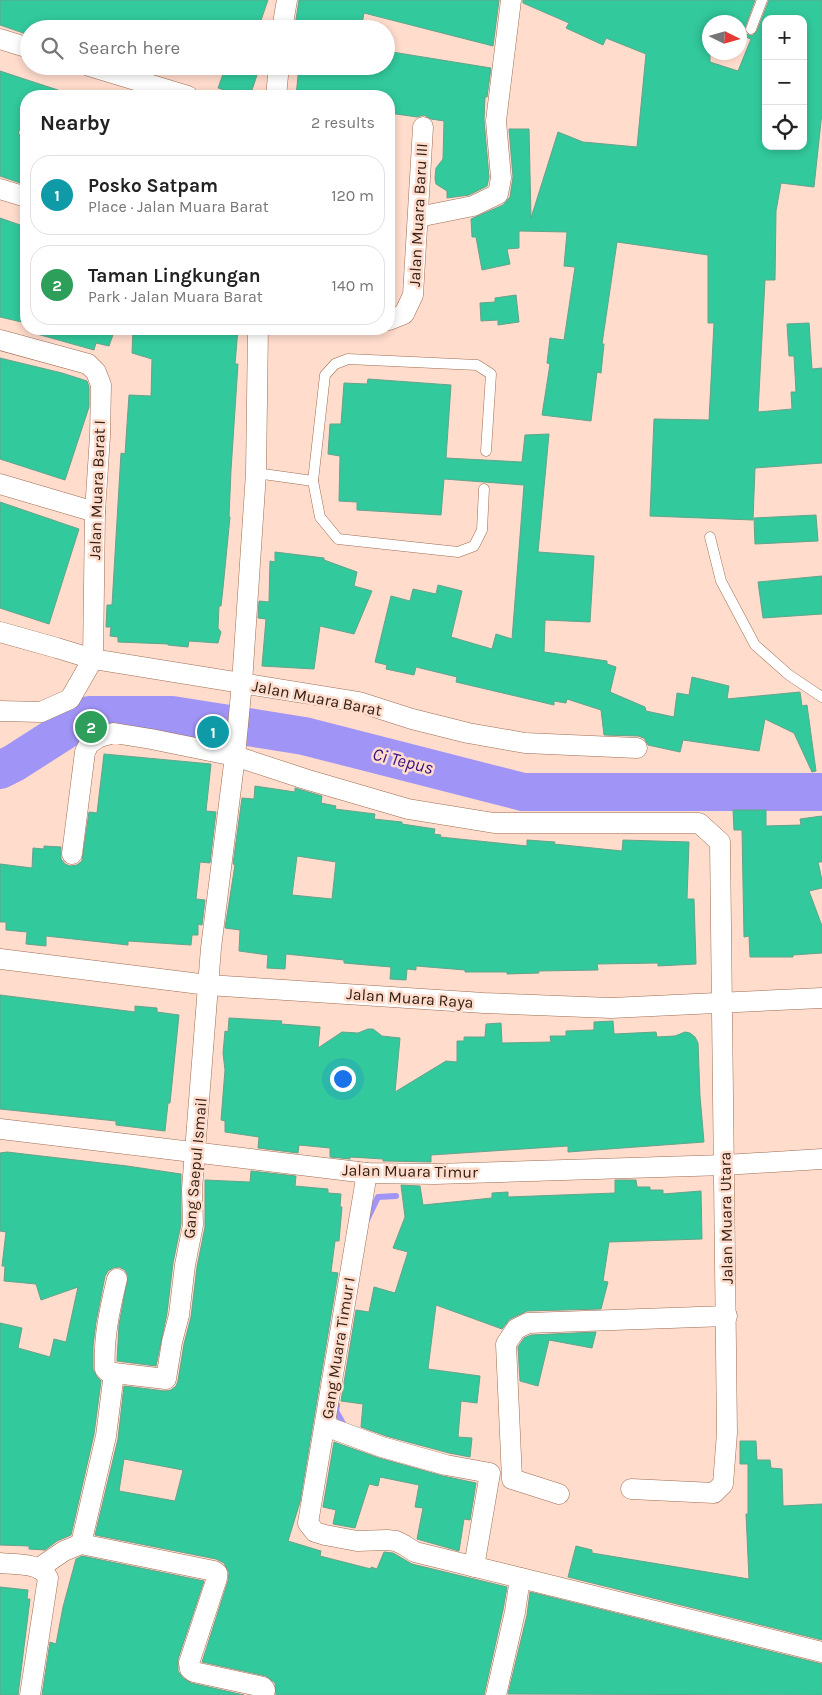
<!DOCTYPE html>
<meta charset="utf-8">
<style>
body{margin:0;font-family:Karla,sans-serif;background:#f2f2f2;color:#222}
.controls{position:absolute;right:15px;top:15px;display:grid;overflow:hidden;border-radius:10px;box-shadow:0 2px 8px #0003}
.controls button{width:45px;height:45px;display:grid;place-items:center;padding:0;border:0;border-bottom:1px solid #e0e0e0;background:#fff;color:#222;font:25px sans-serif}
.compass{position:absolute;left:702px;top:15px;width:45px;height:45px;border-radius:50%;background:#fff;box-shadow:0 2px 8px #0003;rotate:95deg}
.you{position:absolute;left:342px;top:1078px;width:18px;height:18px;margin:-12px;border:4px solid #fff;border-radius:50%;background:#1a73e8;box-shadow:0 0 0 8px #1a73e833}
.badge{display:grid;place-items:center;width:32px;height:32px;border-radius:50%;background:#0f766e;color:#fff;font-size:16px;font-weight:700}
.pin{position:absolute;translate:-50% -50%;border:2px solid #fff;box-shadow:0 1px 5px #0006}
.list{margin:0;padding:0;list-style:none}
h2{display:flex;justify-content:space-between;align-items:center;height:65px;margin:0;padding:0 20px;font-size:21px}
h2 small{font-size:16px;font-weight:400;color:#767676}
.list li{display:grid;grid-template-columns:32px 1fr auto;gap:15px;align-items:center;box-sizing:border-box;height:80px;margin:0 10px 10px;padding:0 10px;border:1px solid #e0e0e0;border-radius:20px}
.list b{display:block;font-size:19px;white-space:nowrap}
.list p{margin:0;font-size:16px;white-space:nowrap;color:#767676}
.list em{font-size:16px;font-style:normal;color:#767676}
.icon{flex:none;width:28px;height:28px;fill:none;stroke:currentColor;stroke-width:2;stroke-linecap:round;stroke-linejoin:round}
.map{position:relative;flex:none;width:822px;height:1695px;overflow:hidden}
.search{position:absolute;background:#fff;box-shadow:0 2px 8px #0003;left:20px;top:20px;width:375px;height:55px;display:flex;align-items:center;gap:12px;box-sizing:border-box;padding:0 18px;border-radius:28px;color:#767676;font-size:19px}
.panel{position:absolute;background:#fff;box-shadow:0 2px 8px #0003;left:20px;top:90px;width:375px;height:245px;border-radius:20px}
.map>svg:first-child{display:block}
.lines{fill:none;stroke-linecap:round;stroke-linejoin:round}
.stream{stroke:#a095f6;stroke-width:6}
.river{stroke:#a095f6;stroke-width:38}
.building{fill:#32c99c;stroke:#64a38b;fill-rule:evenodd}
.lane-casing{stroke:#9e6c52;stroke-width:11}
.street-casing{stroke:#9e6c52;stroke-width:21}
.lane{stroke:#fff;stroke-width:10}
.street{stroke:#fff;stroke-width:20}
.labels{text-anchor:middle;dominant-baseline:central;stroke-width:5;stroke-linejoin:round;paint-order:stroke}
.street-label{font-size:16px;fill:#352116;stroke:#ffdccc}
.water-label{font-size:18px;font-style:italic;fill:#360f82;stroke:#ffdccc}
</style>
<div class="map">
<svg width="822" height="1695" viewBox="0 0 822 1695">
<rect width="100%" height="100%" fill="#ffdccc"/>
<g class="lines">
<!-- stream -->
<g class="stream">
<polyline points="367,1220 378,1197 396,1196"/>
<polyline points="337,1405 336,1411 345,1427"/>
</g>
<!-- river -->
<polyline class="river" points="0,770 14,763 89,715 172,715 304,736 523,792 822,792"/>
</g>
<!-- building -->
<g class="building">
<polygon points="0,0 268,0 258,29 192,29 167,20 164,29 29,29 29,35 0,25"/>
<polygon points="299,0 499,0 493,46 364,13 362,24 348,22 347,29 299,29 299,27 295,26"/>
<path d="M 523,0 L 755,0 L 744,30 L 746,34 L 752,36 L 757,31 L 769,0 L 822,0 L 822,112 L 814,187 L 781,183 L 776,211 L 775,280 L 765,280 L 758,412 L 792,409 L 791,392 L 796,392 L 794,356 L 789,356 L 787,324 L 809,323 L 812,369 L 822,368 L 822,463 L 755,468 L 753,520 L 650,516 L 654,419 L 709,420 L 714,323 L 708,323 L 708,255 L 617,242 L 602,344 L 604,344 L 601,373 L 597,372 L 591,421 L 542,415 L 550,364 L 547,363 L 550,338 L 564,340 L 575,267 L 564,266 L 567,232 L 519,231 L 519,248 L 507,249 L 510,264 L 482,270 L 476,237 L 472,237 L 471,219 L 503,205 L 510,197 L 513,177 L 509,129 L 529,129 L 531,218 L 558,132 L 583,142 L 637,147 L 646,54 L 606,38 L 603,45 L 566,28 L 569,23 L 523,3 ZM 766,19 L 803,19 L 803,146 L 766,146 ZM 710,22 L 740,22 L 740,35 L 751,39 L 738,71 L 710,62 Z"/>
<polygon points="386,51 491,68 487,97 485,97 484,120 489,177 487,186 469,195 447,198 447,191 436,184 435,178 436,168 443,159 444,121 431,119 424,115 417,117 389,113 389,96 296,96 299,66 386,66"/>
<polygon points="226,66 260,66 250,96 243,96 218,88"/>
<polygon points="0,71 67,93 66,96 26,96 26,110 18,134 26,136 26,185 0,176"/>
<polygon points="0,218 26,227 26,323 0,317"/>
<polygon points="516,295 519,322 498,325 498,320 481,321 480,303 495,302 495,298"/>
<polygon points="37,329 115,329 109,346 96,343 94,350 37,334"/>
<polygon points="133,329 238,329 235,364 238,364 231,470 229,517 230,517 223,588 221,606 219,606 218,628 221,632 218,643 189,641 188,647 168,645 168,644 118,642 118,637 110,636 111,627 106,627 107,605 112,605 121,453 125,454 129,395 151,396 152,359 132,353"/>
<polygon points="0,358 62,373 87,381 89,387 89,407 65,480 0,459"/>
<polygon points="368,379 451,385 446,458 522,462 525,435 549,434 538,552 594,556 590,622 545,620 544,652 607,661 607,664 616,667 610,692 645,707 646,711 674,717 677,693 689,695 692,677 729,686 727,699 800,692 802,706 807,705 816,771 812,772 794,733 765,719 759,751 683,740 680,752 648,745 644,738 638,736 604,735 601,710 567,699 566,703 554,701 554,705 456,682 457,677 416,667 414,675 386,669 387,665 375,662 391,596 410,601 413,589 436,594 438,585 462,591 451,637 492,649 496,634 512,639 524,485 444,479 441,515 357,510 357,502 339,501 340,456 328,454 330,424 341,424 344,383 367,384"/>
<polygon points="0,502 79,529 49,624 0,608"/>
<polygon points="816,515 818,541 755,544 754,518"/>
<polygon points="275,552 324,558 324,560 357,572 354,586 372,591 354,634 320,626 314,669 262,666 266,619 258,618 259,601 269,602 270,561 275,562"/>
<polygon points="822,576 822,614 763,618 758,582"/>
<polygon points="104,754 211,764 206,811 216,812 210,863 200,862 196,899 205,900 202,925 198,924 198,935 192,935 191,945 128,941 128,945 46,936 46,946 26,944 27,932 6,930 6,922 0,922 0,864 32,868 33,848 44,849 44,846 61,847 61,859 65,864 70,866 77,865 82,861 89,812 97,813"/>
<path d="M 255,786 L 295,792 L 295,788 L 322,796 L 321,803 L 336,806 L 335,809 L 375,814 L 374,819 L 402,822 L 402,824 L 435,829 L 434,834 L 441,835 L 440,837 L 527,846 L 527,840 L 555,842 L 554,844 L 622,851 L 623,840 L 689,842 L 687,899 L 694,899 L 696,964 L 658,966 L 658,963 L 597,964 L 598,970 L 538,971 L 539,973 L 507,974 L 507,972 L 465,972 L 465,970 L 416,966 L 416,970 L 407,969 L 406,980 L 390,979 L 391,967 L 344,963 L 344,960 L 286,954 L 285,969 L 267,968 L 268,955 L 239,951 L 240,930 L 225,928 L 235,865 L 233,864 L 242,798 L 254,799 ZM 297,856 L 336,862 L 332,899 L 292,895 Z"/>
<polygon points="733,810 766,810 766,826 801,825 800,819 822,816 822,862 818,862 822,880 822,888 809,891 822,926 822,953 793,955 793,957 750,957 749,936 744,937 742,830 734,830"/>
<polygon points="0,995 135,1012 135,1006 157,1008 157,1012 179,1015 170,1103 168,1103 165,1131 116,1125 116,1121 0,1109"/>
<polygon points="229,1018 282,1021 281,1024 320,1027 318,1048 342,1032 358,1033 368,1029 373,1029 382,1036 400,1038 395,1092 446,1061 457,1062 457,1041 464,1041 464,1037 485,1037 486,1024 501,1023 502,1043 551,1042 550,1036 566,1036 566,1031 594,1030 594,1022 613,1021 614,1034 656,1032 657,1037 675,1036 685,1032 690,1033 695,1037 698,1043 700,1096 704,1142 568,1152 568,1146 431,1155 431,1162 386,1161 383,1161 383,1159 350,1157 350,1159 330,1157 330,1148 299,1145 298,1153 258,1148 259,1137 225,1132 225,1121 221,1120 225,1070 223,1053 225,1031 228,1032"/>
<polygon points="7,1152 127,1166 181,1174 181,1224 173,1263 167,1313 156,1366 117,1361 119,1325 128,1276 125,1270 119,1267 113,1268 108,1271 105,1276 96,1322 93,1346 93,1369 97,1377 101,1381 94,1434 71,1535 57,1541 45,1550 29,1549 29,1546 0,1545 0,1323 22,1328 18,1348 50,1357 54,1339 66,1342 78,1287 41,1300 36,1284 4,1281 5,1266 2,1266 6,1232 0,1231 0,1153"/>
<path d="M 251,1171 L 296,1176 L 295,1186 L 328,1189 L 328,1193 L 341,1194 L 340,1207 L 342,1207 L 339,1241 L 335,1241 L 331,1272 L 338,1273 L 300,1502 L 288,1541 L 321,1551 L 320,1556 L 371,1569 L 371,1567 L 377,1569 L 384,1552 L 393,1553 L 412,1564 L 507,1587 L 503,1610 L 484,1695 L 276,1695 L 275,1683 L 266,1676 L 202,1662 L 228,1581 L 229,1573 L 224,1563 L 216,1559 L 95,1535 L 118,1439 L 124,1386 L 165,1391 L 171,1390 L 176,1386 L 178,1381 L 184,1344 L 191,1317 L 197,1267 L 205,1227 L 205,1180 L 250,1182 ZM 124,1459 L 183,1470 L 175,1501 L 119,1491 Z"/>
<polygon points="615,1180 636,1180 637,1187 650,1187 650,1190 663,1190 663,1194 701,1191 702,1239 609,1242 603,1281 608,1282 601,1309 527,1311 510,1319 502,1329 436,1305 428,1369 480,1376 477,1403 461,1401 458,1437 472,1438 470,1457 449,1453 386,1436 361,1427 363,1404 341,1401 356,1310 369,1312 374,1287 395,1293 408,1252 393,1248 405,1217 401,1185 420,1186 423,1205 492,1198 492,1193 508,1192 508,1197 615,1193"/>
<polygon points="596,1332 592,1348 549,1340 538,1386 520,1381 518,1347 524,1338 531,1335"/>
<polygon points="740,1441 756,1441 757,1460 770,1460 771,1468 782,1469 783,1506 822,1504 822,1640 568,1577 576,1546 592,1550 592,1553 749,1579 746,1514 748,1514 748,1464 740,1464"/>
<polygon points="334,1442 379,1458 443,1476 476,1483 470,1520 464,1519 459,1551 417,1539 423,1508 415,1507 419,1485 380,1477 378,1486 369,1484 355,1528 333,1524 336,1510 323,1507"/>
<polygon points="82,1556 204,1581 178,1659 178,1671 183,1678 191,1683 244,1695 42,1695 50,1642 56,1644 63,1607 76,1559"/>
<polygon points="0,1587 28,1590 27,1599 30,1599 18,1695 0,1695"/>
<polygon points="530,1592 822,1664 822,1695 508,1694 527,1615"/>
</g>
<g class="lines">
<defs>
<g id="lane">
<polyline points="751,29 762,0"/>
<polyline points="256,473 313,481"/>
<polyline points="484,489 482,530 474,546 458,552 338,539 320,517 313,481 325,375 335,364 348,359 477,365 491,374 486,451"/>
<polyline points="710,537 721,581 755,645 789,675 822,697"/>
</g>
<g id="street">
<polyline points="282,29 287,0"/>
<polyline points="0,39 29,48"/>
<polyline points="89,66 188,96"/>
<polyline points="276,96 279,66"/>
<polyline points="0,189 26,197"/>
<polyline points="418,217 473,206 498,194 501,178 496,121 511,0"/>
<polyline points="389,320 404,314 413,295 423,127"/>
<polyline points="0,340 88,364 96,372 101,385 100,436 95,512 93,659 70,699 41,712 0,711"/>
<polyline points="0,484 95,512"/>
<polyline points="0,632 57,648 93,659 359,702 412,719 468,733 525,743 637,748"/>
<polyline points="72,854 85,752 89,744 99,737 114,733 151,739 235,756 305,779 408,809 494,823 699,823 720,842 727,1433 723,1484 714,1493 631,1489"/>
<polyline points="0,959 208,985 484,1003 611,1008 822,998"/>
<polyline points="0,1129 367,1173 435,1174 725,1165 822,1159"/>
<polyline points="367,1173 308,1523 315,1532 325,1535 357,1541 387,1540 396,1541 404,1545 415,1552 822,1652"/>
<path d="M 114,1373 L 108,1372 L 105,1369 C 103,1339 110,1308 117,1279"/>
<polyline points="325,1426 382,1447 446,1465 490,1473 474,1567"/>
<polyline points="559,1494 512,1479 506,1344 516,1329 528,1323 727,1316"/>
<polyline points="81,1544 106,1436 114,1373 166,1379 172,1342 179,1315 185,1265 193,1225 192,1189 211,948 235,756 242,683 256,473 258,329"/>
<path d="M 0,1563 C 16,1565 40,1562 48,1578 L 30,1695"/>
<polyline points="39,1568 64,1551 81,1544 214,1571 217,1573 217,1578 189,1663 190,1669 194,1672 263,1687 265,1690 264,1695"/>
<polyline points="496,1695 515,1612 520,1578"/>
</g>
</defs>
<!-- lane casing -->
<use href="#lane" class="lane-casing"/>
<!-- street casing -->
<use href="#street" class="street-casing"/>
<!-- lane -->
<use href="#lane" class="lane"/>
<!-- street -->
<use href="#street" class="street"/>
</g>
<g class="labels">
<!-- street labels -->
<g class="street-label">
<text transform="translate(418 215) rotate(-87)">Jalan Muara Baru III</text>
<text transform="translate(97 490) rotate(-88)">Jalan Muara Barat I</text>
<text transform="translate(317 698) rotate(11)">Jalan Muara Barat</text>
<text transform="translate(410 998) rotate(4)">Jalan Muara Raya</text>
<text transform="translate(195 1168) rotate(-85)">Gang Saepul Ismail</text>
<text transform="translate(410 1171) rotate(1)">Jalan Muara Timur</text>
<text transform="translate(726 1218) rotate(-91)">Jalan Muara Utara</text>
<text transform="translate(338 1348) rotate(-81)">Gang Muara Timur I</text>
</g>
<!-- water labels -->
<g class="water-label">
<text transform="translate(403 761) rotate(14)">Ci Tepus</text>
</g>
</g>
</svg>
<div class="controls">
<button>+</button>
<button>−</button>
<button><svg class="icon" aria-label="locate" viewBox="0 0 24 24"><circle cx="12" cy="12" r="6"/><path d="M12 2v4M12 18v4M2 12h4M18 12h4"/></svg></button>
</div>
<svg class="compass" viewBox="-18 -18 36 36"><path d="M0-13l5 13h-10z" fill="#e53935"/><path d="M0 13l5-13h-10z" fill="#767676"/></svg>
<div class="you"></div>
<div class="pin badge" style="left:213px;top:732px;background:#0f9aa8">1</div>
<div class="pin badge" style="left:91px;top:727px;background:#2e9e5b">2</div>
<div class="search"><svg class="icon" aria-label="search" viewBox="0 0 24 24"><circle cx="10" cy="10" r="6"/><path d="M15 15l6 6"/></svg>Search here</div>
<section class="panel">
<h2>Nearby<small>2 results</small></h2>
<ul class="list">
<li><span class="badge" style="background:#0f9aa8">1</span><div><b>Posko Satpam</b><p>Place · Jalan Muara Barat</p></div><em>120 m</em></li>
<li><span class="badge" style="background:#2e9e5b">2</span><div><b>Taman Lingkungan</b><p>Park · Jalan Muara Barat</p></div><em>140 m</em></li>
</ul>
</section>
</div>
